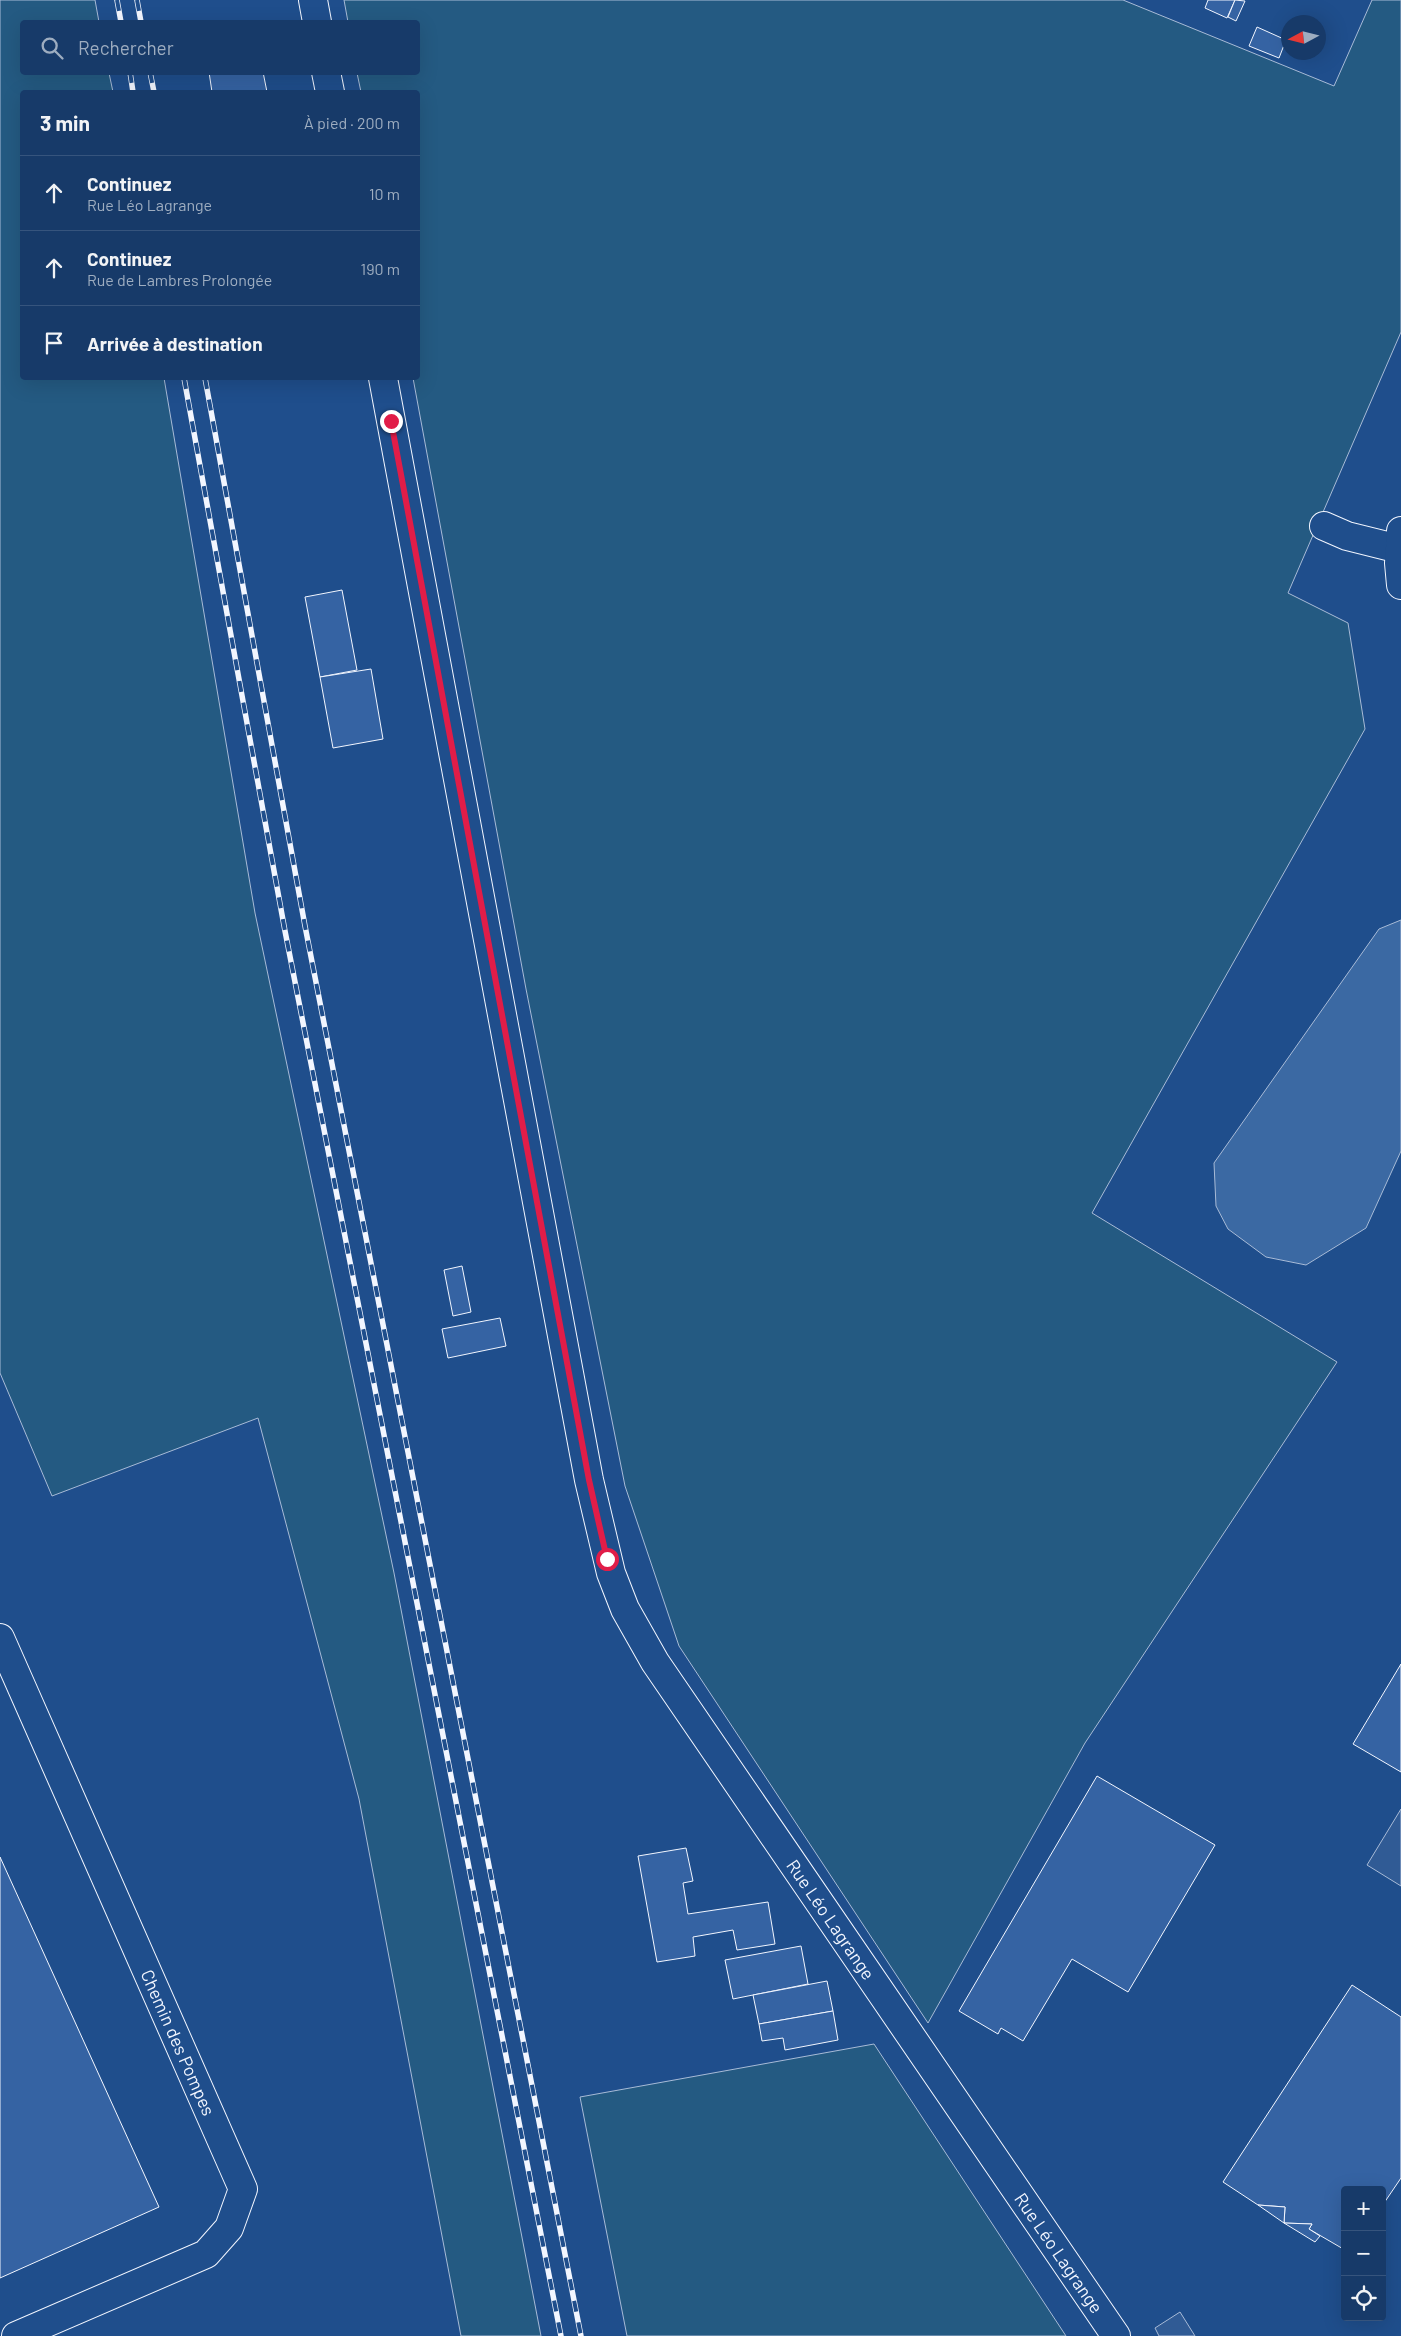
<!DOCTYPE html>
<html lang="fr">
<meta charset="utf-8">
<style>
body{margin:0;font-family:Barlow,sans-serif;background:#20416f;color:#f1f3f6}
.controls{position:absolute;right:15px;bottom:15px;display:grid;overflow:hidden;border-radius:5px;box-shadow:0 5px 20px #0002}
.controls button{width:45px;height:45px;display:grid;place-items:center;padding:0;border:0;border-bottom:1px solid #36547d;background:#173a69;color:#f1f3f6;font:25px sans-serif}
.compass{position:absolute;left:1281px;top:15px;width:45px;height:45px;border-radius:50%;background:#173a69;box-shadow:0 5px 20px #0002;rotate:263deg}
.stop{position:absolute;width:15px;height:15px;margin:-11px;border:4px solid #e11d48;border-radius:50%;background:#fff}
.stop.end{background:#e11d48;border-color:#fff;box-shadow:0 1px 5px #0008}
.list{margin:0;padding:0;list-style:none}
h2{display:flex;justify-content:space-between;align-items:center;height:65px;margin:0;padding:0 20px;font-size:21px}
h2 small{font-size:16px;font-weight:400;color:#9eadc0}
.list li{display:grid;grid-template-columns:32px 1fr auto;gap:15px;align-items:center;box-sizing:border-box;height:75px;padding:0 20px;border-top:1px solid #36547d}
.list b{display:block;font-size:19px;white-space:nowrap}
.list p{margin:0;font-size:16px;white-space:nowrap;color:#9eadc0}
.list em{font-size:16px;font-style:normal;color:#9eadc0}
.icon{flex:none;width:28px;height:28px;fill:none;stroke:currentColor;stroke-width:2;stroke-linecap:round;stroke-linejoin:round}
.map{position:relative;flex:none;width:1401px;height:2336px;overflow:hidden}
.search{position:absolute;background:#173a69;box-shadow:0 5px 20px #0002;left:20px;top:20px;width:400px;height:55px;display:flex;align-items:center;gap:12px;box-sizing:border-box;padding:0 18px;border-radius:5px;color:#9eadc0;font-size:19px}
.panel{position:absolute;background:#173a69;box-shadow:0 5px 20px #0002;left:20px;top:90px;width:400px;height:290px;border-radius:5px}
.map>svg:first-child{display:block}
.green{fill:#245a82;stroke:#a8bbd7}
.parking{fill:#305b95;stroke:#a8bbd7}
.water{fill:#3b69a3;stroke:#a8bbd7}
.building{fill:#3563a3;stroke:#f2f6ff}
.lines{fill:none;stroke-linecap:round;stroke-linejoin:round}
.minor-casing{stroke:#f2f6ff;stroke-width:30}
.minor{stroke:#1f4e8c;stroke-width:28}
.rail-casing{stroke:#f2f6ff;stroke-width:5.5}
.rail{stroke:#1f4e8c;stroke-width:4;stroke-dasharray:11;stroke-linecap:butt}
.route{stroke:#e11d48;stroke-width:6}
.labels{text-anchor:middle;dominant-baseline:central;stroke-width:4;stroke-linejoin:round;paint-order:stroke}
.street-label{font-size:18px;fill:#f2f6ff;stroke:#1f4e8c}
</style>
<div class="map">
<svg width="1401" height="2336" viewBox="0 0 1401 2336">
<rect width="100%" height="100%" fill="#1f4e8c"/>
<!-- green -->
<g class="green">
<polygon points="0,0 95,0 99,22 22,22 22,72 109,73 113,92 22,92 22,378 164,378 255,913 394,1573 541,2336 461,2336 359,1799 258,1418 52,1496 0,1373"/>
<polygon points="344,0 1123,0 1334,86 1372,0 1401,0 1401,332 1288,593 1348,623 1365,729 1092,1213 1337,1362 1085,1743 928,2023 679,1646 625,1486 526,989 413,378 418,378 418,92 361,92 357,73 418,72 418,22 348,22"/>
<polygon points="874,2044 1066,2336 627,2336 580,2097"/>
</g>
<!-- parking -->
<g class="parking">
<polygon points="1401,1809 1401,1886 1367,1865"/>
<polygon points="1180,2312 1195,2336 1159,2336 1155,2328"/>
</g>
<!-- water -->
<polygon class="water" points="1401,920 1401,1151 1366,1228 1306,1265 1266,1257 1228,1229 1216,1206 1214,1163 1379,929"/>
<!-- building -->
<g class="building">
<polygon points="1208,0 1235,0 1227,18 1205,8"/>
<polygon points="1235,0 1245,1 1236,21 1228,17"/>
<polygon points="1257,27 1286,40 1279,58 1249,46"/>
<polygon points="209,72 263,72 267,92 212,92"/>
<polygon points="342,590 357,670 320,677 305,597"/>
<polygon points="371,669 383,739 333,748 320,677"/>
<polygon points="462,1266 471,1312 453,1316 444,1270"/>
<polygon points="500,1318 506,1346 448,1358 442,1329"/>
<polygon points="1401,1664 1401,1772 1353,1744"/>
<polygon points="1097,1776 1215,1845 1128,1992 1072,1959 1023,2041 1001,2028 998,2034 959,2011"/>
<polygon points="686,1848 693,1881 683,1883 688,1914 768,1902 775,1944 737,1950 733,1930 693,1937 695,1956 657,1962 638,1856"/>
<polygon points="0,1857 159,2207 0,2278"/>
<polygon points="801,1946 808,1984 733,1999 725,1960"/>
<polygon points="827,1981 833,2011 759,2024 753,1995"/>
<polygon points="1352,1985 1401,2017 1401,2178 1382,2206 1382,2190 1345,2190 1345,2250 1309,2229 1312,2224 1284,2223 1285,2207 1258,2205 1223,2182"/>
<polygon points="833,2011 838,2040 785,2050 783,2038 762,2041 759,2024"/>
<polygon points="1258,2205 1285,2207 1284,2223"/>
<polygon points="1284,2223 1312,2224 1309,2229 1320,2236 1315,2242"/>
</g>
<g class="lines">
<defs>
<g id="minor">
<polyline points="313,0 317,22"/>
<polyline points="326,72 330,92"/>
<path id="s1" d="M 383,378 L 589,1480 L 611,1573 L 625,1609 L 655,1662 L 1116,2336"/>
<polyline points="1324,526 1347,536 1399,549"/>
<polyline points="1401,531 1399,563 1401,585"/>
<path id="s2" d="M 0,1638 L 243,2189 L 229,2228 L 206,2254 L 16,2336"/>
</g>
</defs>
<!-- minor casing -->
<use href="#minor" class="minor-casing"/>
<!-- minor -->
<use href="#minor" class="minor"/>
<defs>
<g id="rail">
<polyline points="117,0 121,22"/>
<polyline points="137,0 141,22"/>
<polyline points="130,72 133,92"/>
<polyline points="150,72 154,92"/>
<polyline points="184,378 285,931 561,2336"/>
<polyline points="205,378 305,926 581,2336"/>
</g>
</defs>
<!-- rail casing -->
<use href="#rail" class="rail-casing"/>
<!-- rail -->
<use href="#rail" class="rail"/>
</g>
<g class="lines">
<!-- route -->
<polyline class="route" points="391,421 589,1480 607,1559"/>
</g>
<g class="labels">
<!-- street labels -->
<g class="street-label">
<text stroke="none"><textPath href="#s1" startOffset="1628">Rue Léo Lagrange</textPath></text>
<text stroke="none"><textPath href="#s2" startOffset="442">Chemin des Pompes</textPath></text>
<text stroke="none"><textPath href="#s1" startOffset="2032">Rue Léo Lagrange</textPath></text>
</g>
</g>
</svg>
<div class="controls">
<button>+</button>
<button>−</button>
<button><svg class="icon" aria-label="locate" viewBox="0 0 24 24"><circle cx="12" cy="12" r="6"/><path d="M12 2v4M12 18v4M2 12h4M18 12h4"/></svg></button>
</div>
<svg class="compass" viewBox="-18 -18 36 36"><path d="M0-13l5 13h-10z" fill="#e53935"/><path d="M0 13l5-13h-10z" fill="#9eadc0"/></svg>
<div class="stop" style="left:607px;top:1559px"></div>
<div class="stop end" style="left:391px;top:421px"></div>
<div class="search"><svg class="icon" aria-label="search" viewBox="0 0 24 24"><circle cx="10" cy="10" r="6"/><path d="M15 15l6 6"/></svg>Rechercher</div>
<section class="panel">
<h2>3 min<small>À pied · 200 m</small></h2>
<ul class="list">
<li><svg class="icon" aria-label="ahead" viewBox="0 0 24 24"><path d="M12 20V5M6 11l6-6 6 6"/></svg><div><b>Continuez</b><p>Rue Léo Lagrange</p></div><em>10 m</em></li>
<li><svg class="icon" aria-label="ahead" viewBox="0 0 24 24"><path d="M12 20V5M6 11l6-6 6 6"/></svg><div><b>Continuez</b><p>Rue de Lambres Prolongée</p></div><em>190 m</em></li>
<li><svg class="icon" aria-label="arrive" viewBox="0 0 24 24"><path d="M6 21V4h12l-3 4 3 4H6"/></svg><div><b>Arrivée à destination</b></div></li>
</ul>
</section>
</div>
